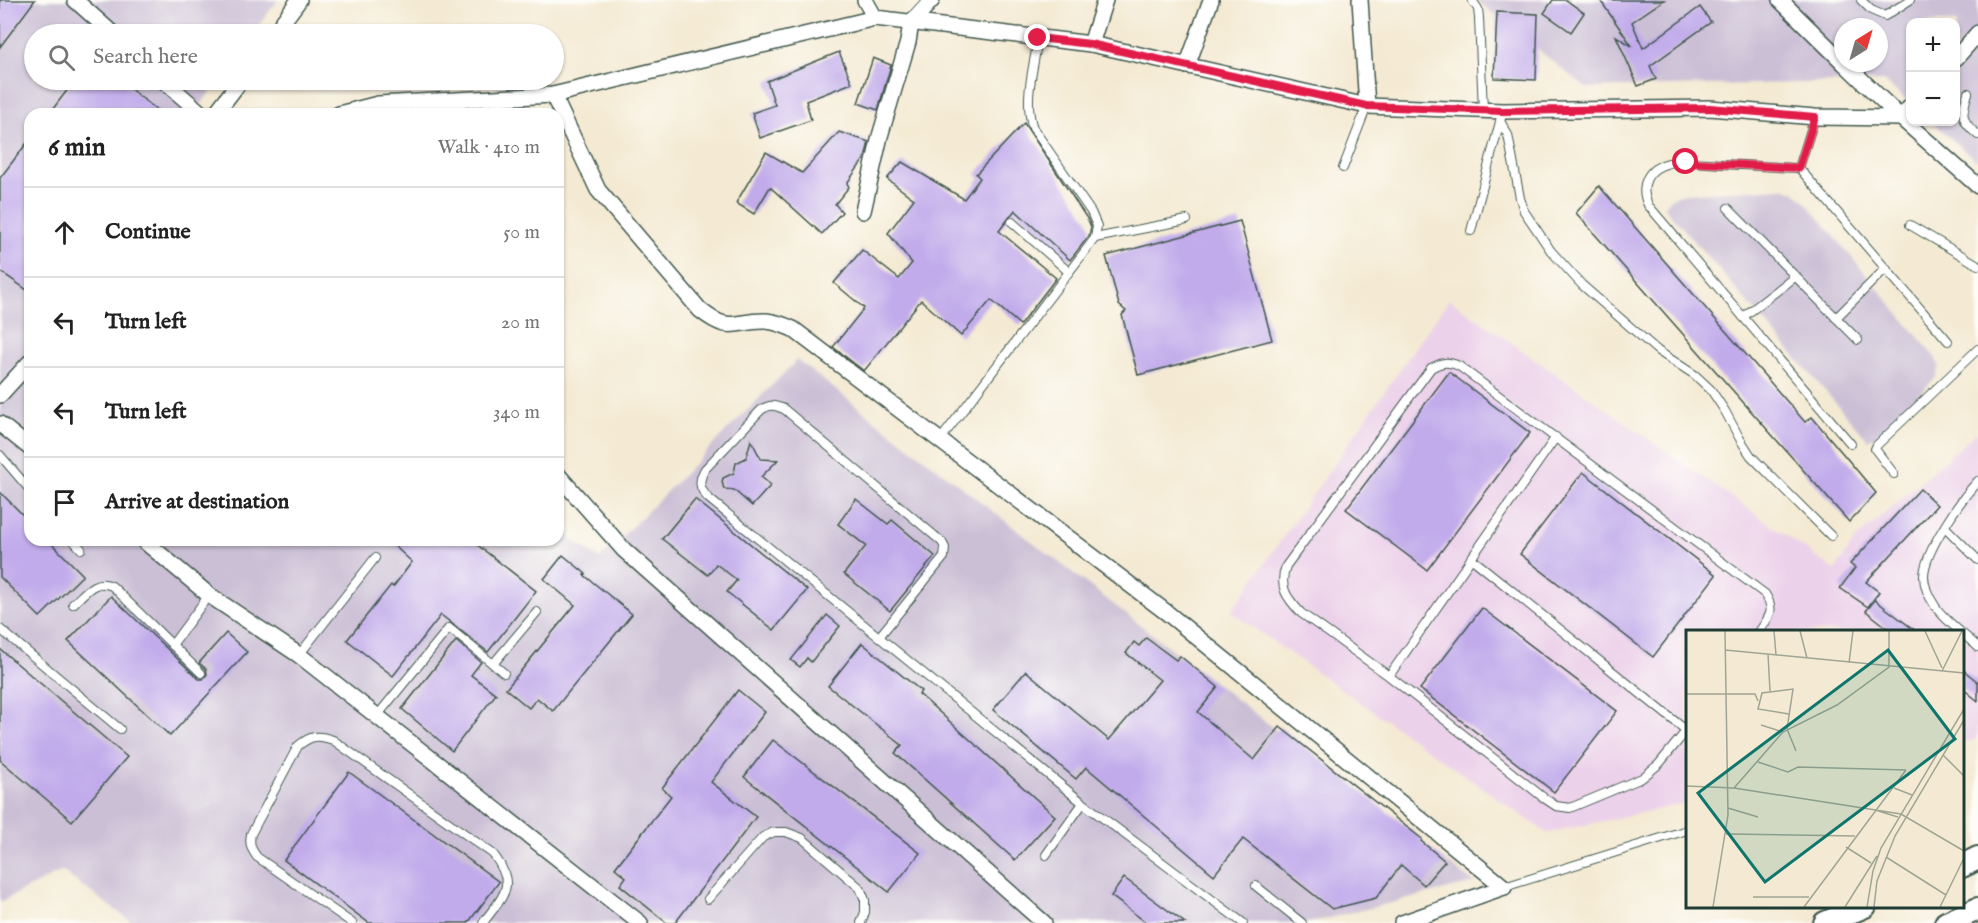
<!DOCTYPE html>
<meta charset="utf-8">
<style>
body{margin:0;font-family:"IM FELL English",serif;background:#f6f6f6;color:#222}
.controls{position:absolute;right:18px;top:18px;display:grid;overflow:hidden;border-radius:12px;box-shadow:0 2px 4px #0004}
.controls button{width:54px;height:54px;display:grid;place-items:center;padding:0;border:0;border-bottom:2px solid #e0e0e0;background:#fff;color:#222;font:30px sans-serif}
.compass{position:absolute;left:1834px;top:18px;width:54px;height:54px;border-radius:50%;background:#fff;box-shadow:0 2px 4px #0004;rotate:37deg}
.stop{position:absolute;width:18px;height:18px;margin:-14px;border:4px solid #e11d48;border-radius:50%;background:#fff}
.stop.end{background:#e11d48;border-color:#fff;box-shadow:0 2px 6px #0008}
.list{margin:0;padding:0;list-style:none}
h2{display:flex;justify-content:space-between;align-items:center;height:78px;margin:0;padding:0 24px;font-size:26px}
h2 small{font-size:20px;font-weight:400;color:#767676}
.list li{display:grid;grid-template-columns:39px 1fr auto;gap:18px;align-items:center;box-sizing:border-box;height:90px;padding:0 24px;border-top:2px solid #e0e0e0}
.list b{display:block;font-size:22px;white-space:nowrap}
.list em{font-size:20px;font-style:normal;color:#767676}
.icon{flex:none;width:33px;height:33px;fill:none;stroke:currentColor;stroke-width:2;stroke-linecap:round;stroke-linejoin:round}
.map{position:relative;flex:none;width:1978px;height:923px;overflow:hidden}
.search{position:absolute;background:#fff;box-shadow:0 2px 4px #0004;left:24px;top:24px;width:540px;height:66px;display:flex;align-items:center;gap:15px;box-sizing:border-box;padding:0 21px;border-radius:33px;color:#767676;font-size:22px}
.panel{position:absolute;background:#fff;box-shadow:0 2px 4px #0004;left:24px;top:108px;width:540px;height:438px;border-radius:18px}
.map>svg:first-child{display:block}
.built{fill:#ecd1ea}
.industrial{fill:#cbbfd5;fill-rule:evenodd}
.building{fill:#c1abeb}
.lines{fill:none;stroke-linecap:round;stroke-linejoin:round}
.lane-casing{stroke:#3f574c;stroke-width:10}
.street-casing{stroke:#3f574c;stroke-width:18}
.primary-casing{stroke:#3f574c;stroke-width:26}
.lane{stroke:#fff;stroke-width:8}
.street{stroke:#fff;stroke-width:15}
.primary{stroke:#fff;stroke-width:22}
.route{stroke:#e11d48;stroke-width:8}
.inset-road{fill:none;stroke:#9fa593;stroke-width:1.5}
.view{fill:#0f766e;fill-opacity:0.15;stroke:#0f766e;stroke-width:3}
.inset-edge{fill:none;stroke:#1f3d34;stroke-width:3}
</style>
<div class="map">
<svg width="1978" height="923" viewBox="0 0 1978 923">
<rect width="100%" height="100%" fill="#fdfcf7"/>
<filter id="ink" filterUnits="userSpaceOnUse"><feTurbulence type="fractalNoise" baseFrequency=".0167" numOctaves="2"/><feDisplacementMap in="SourceGraphic" scale="12" xChannelSelector="R" yChannelSelector="G"/><feConvolveMatrix kernelMatrix="1 2 1 2 8 2 1 2 1" color-interpolation-filters="sRGB"/></filter>
<filter id="wash" filterUnits="userSpaceOnUse"><feTurbulence type="fractalNoise" baseFrequency=".008" numOctaves="4" result="noise"/><feDisplacementMap in="SourceGraphic" scale="24" xChannelSelector="R" yChannelSelector="G"/><feGaussianBlur stdDeviation="1.35" result="paint"/><feColorMatrix in="noise" values="0 0 0 0 0 0 0 0 0 0 0 0 0 0 0 0 0 1.4 0 .05"/><feComposite in="paint" operator="in"/></filter>
<g filter="url(#wash)">
<rect width="100%" height="100%" fill="#f4ead3"/>
<!-- built -->
<polygon class="built" points="1449,299 1835,570 1855,540 1978,431 1978,739 1962,743 1962,632 1687,632 1687,803 1547,833 1231,612"/>
<!-- industrial -->
<g class="industrial">
<polygon points="0,0 278,0 252,34 34,34 34,80 219,80 194,114 30,114 30,540 558,540 558,530 600,559 797,360 1474,883 1308,923 133,923 62,871 0,902"/>
<path d="M 1476,0 L 1978,0 L 1978,162 L 1932,122 L 1956,122 L 1956,22 L 1910,22 L 1910,103 L 1884,81 L 1586,88 ZM 1843,27 L 1879,27 L 1879,63 L 1843,63 Z"/>
<polygon points="1782,188 1795,192 1804,200 1935,357 1939,366 1936,377 1880,435 1868,440 1664,207 1670,199 1680,194"/>
</g>
<g id="blocks">
<!-- building -->
<g class="building">
<polygon points="0,0 35,0 0,47"/>
<polygon points="1553,0 1566,0 1584,13 1571,32 1544,13"/>
<polygon points="1600,0 1664,0 1632,22 1643,48 1700,7 1711,22 1650,66 1656,79 1638,86 1616,36 1632,46"/>
<polygon points="1497,12 1538,14 1536,80 1494,78"/>
<polygon points="839,52 852,83 806,101 811,120 760,138 752,113 775,105 767,81"/>
<polygon points="873,58 891,65 878,110 858,103"/>
<polygon points="75,80 119,80 162,114 49,114"/>
<polygon points="1024,123 1088,220 1091,227 1089,236 1070,260 1015,210 999,231 1056,278 1020,325 991,300 961,336 921,300 864,371 833,347 864,308 834,283 862,250 899,279 912,263 888,233 914,199 887,179 902,162 964,199 980,178 976,174"/>
<polygon points="839,132 869,142 865,158 847,183 849,187 835,204 842,212 822,234 770,187 754,214 736,203 766,152 802,173"/>
<polygon points="30,139 30,292 0,271 0,178"/>
<polygon points="1599,186 1805,422 1812,417 1876,493 1849,522 1576,213"/>
<polygon points="1240,221 1272,340 1138,375 1122,315 1126,311 1119,305 1106,256"/>
<polygon points="1449,372 1530,433 1427,570 1346,509"/>
<polygon points="751,440 761,459 778,460 761,477 771,485 752,506 734,490 724,489 722,482 723,478 734,473 736,463 746,458"/>
<polygon points="1583,472 1716,575 1653,657 1520,554"/>
<polygon points="1920,489 1937,505 1866,582 1879,592 1868,607 1840,588 1855,568 1850,564"/>
<polygon points="0,492 30,522 30,540 48,540 83,575 40,617 0,577"/>
<polygon points="695,499 807,590 774,630 727,592 737,580 716,564 708,575 662,539"/>
<polygon points="856,499 888,524 892,520 935,556 890,611 844,574 866,546 838,524"/>
<polygon points="388,540 471,540 536,591 488,652 441,615 393,676 347,640 391,585 393,587 412,562"/>
<polygon points="563,555 586,574 584,575 632,614 553,711 537,698 529,708 506,689 575,605 544,579"/>
<polygon points="111,596 199,679 203,679 207,674 206,669 199,663 226,633 247,652 170,736 68,641"/>
<polygon points="1875,600 1917,632 1893,632 1866,611"/>
<polygon points="1482,608 1617,711 1554,792 1420,689"/>
<polygon points="827,615 840,626 811,662 807,658 800,667 791,660"/>
<polygon points="1146,638 1176,660 1180,656 1218,687 1198,712 1254,760 1280,727 1422,839 1421,841 1445,861 1424,885 1401,865 1376,898 1332,909 1243,839 1214,875 1086,767 1076,779 993,710 1026,671 1109,740 1160,680 1126,653 1134,642 1139,646"/>
<polygon points="456,641 481,662 471,675 496,694 452,751 402,709"/>
<polygon points="862,643 921,691 919,694 1055,816 1015,860 895,753 902,745 828,686"/>
<polygon points="0,649 127,757 72,821 0,760"/>
<polygon points="1962,669 1978,682 1978,701 1962,688"/>
<polygon points="738,690 765,712 711,782 756,817 675,923 667,923 620,885 626,877 615,868 671,796 662,788"/>
<polygon points="773,740 920,853 889,892 744,777"/>
<polygon points="349,772 499,882 468,923 369,923 284,860"/>
<polygon points="1124,878 1185,923 1147,923 1111,896"/>
</g>
</g>
</g>
<g filter="url(#ink)">
<use href="#blocks" fill-opacity="0" stroke="#3f574c" stroke-width="1.5"/>
<g class="lines">
<defs>
<g id="lane">
<polyline points="1472,0 1478,9 1479,18 1483,110"/>
<polyline points="1861,0 1871,10 1885,16 1910,0"/>
<path d="M 1968,93 C 1962,113 1959,120 1978,135"/>
<polyline points="1500,121 1508,135 1520,198 1524,211 1551,251 1582,285 1658,351 1695,375 1711,390 1725,411 1740,439 1751,456 1831,536"/>
<polyline points="1343,168 1367,106"/>
<polyline points="1799,168 1815,117"/>
<polyline points="1728,208 1858,340"/>
<polyline points="1012,222 1069,272"/>
<polyline points="1910,225 1978,265"/>
<polyline points="1471,231 1501,118"/>
<polyline points="1095,238 1187,220"/>
<polyline points="1743,317 1796,276"/>
<polyline points="1836,318 1886,268"/>
<path d="M 940,440 L 1095,238 L 1097,226 L 1091,212 L 1033,128 C 1023,100 1034,67 1038,38"/>
<path d="M 1851,444 L 1648,205 C 1639,186 1647,168 1669,163 C 1685,160 1703,163 1720,164 C 1746,165 1773,167 1799,168 L 1948,341"/>
<polyline points="0,455 30,490"/>
<polyline points="1894,474 1875,449 1877,445 1978,349"/>
<path d="M 1978,481 C 1961,499 1924,552 1924,576 C 1924,586 1929,597 1935,606 C 1943,619 1966,636 1978,647"/>
<polyline points="1945,527 1978,560"/>
<polyline points="73,540 81,549"/>
<polyline points="1471,558 1687,731"/>
<path d="M 73,604 C 86,592 95,578 112,586 L 201,673"/>
<polyline points="0,629 120,729"/>
<path d="M 879,637 L 944,557 L 945,548 L 942,542 L 784,409 C 774,405 770,404 761,410 L 705,469 C 698,481 699,488 708,498 L 1083,803 L 1243,923"/>
<polyline points="172,645 209,595"/>
<polyline points="299,655 375,558"/>
<polyline points="493,664 537,612"/>
<polyline points="1389,676 1556,437"/>
<polyline points="377,716 449,628 504,673"/>
<path d="M 1687,730 L 1659,764 L 1642,778 L 1570,808 L 1556,806 L 1544,798 L 1389,676 L 1301,613 C 1287,598 1278,587 1286,566 L 1431,368 C 1442,362 1448,361 1459,366 L 1765,594 C 1776,611 1769,617 1759,632"/>
<polyline points="1046,855 1083,803"/>
<polyline points="1256,886 1302,923"/>
<polyline points="1504,887 1687,830"/>
<polyline points="708,899 763,837 774,832 786,832 802,838 860,888 865,900 865,912 861,923"/>
<path d="M 352,923 L 257,857 C 251,849 249,844 251,834 L 298,746 C 311,735 318,735 333,740 L 493,854 C 518,887 503,895 483,923"/>
</g>
<g id="street">
<polyline points="75,0 113,34"/>
<polyline points="865,0 875,18"/>
<polyline points="1360,0 1367,106"/>
<polyline points="1780,0 1843,62"/>
<polyline points="274,34 299,0"/>
<polyline points="1091,44 1105,0"/>
<polyline points="1956,58 1978,33"/>
<polyline points="1844,63 1901,118 1978,186"/>
<polyline points="1187,66 1211,0"/>
<polyline points="163,80 202,114"/>
<path d="M 553,95 L 598,190 L 700,310 C 731,335 734,320 766,321 C 776,322 784,325 793,329 L 1166,612 L 1504,887"/>
<polyline points="215,114 241,80"/>
<polyline points="339,114 378,104 553,95 875,18 1091,44 1367,106 1503,111 1710,108 1815,117 1901,118 1910,107"/>
<polyline points="863,211 880,136 908,42 911,23 932,0"/>
<polyline points="0,395 30,362"/>
<polyline points="0,424 30,448"/>
<polyline points="558,475 624,550 1044,923"/>
<polyline points="143,540 209,595 299,655 640,923"/>
<polyline points="1402,923 1504,887"/>
</g>
<g id="primary">
<polyline points="1962,866 1978,858"/>
<polyline points="1825,923 1865,906"/>
<polyline points="1946,923 1978,909"/>
</g>
</defs>
<!-- lane casing -->
<use href="#lane" class="lane-casing"/>
<!-- street casing -->
<use href="#street" class="street-casing"/>
<!-- primary casing -->
<use href="#primary" class="primary-casing"/>
<!-- lane -->
<use href="#lane" class="lane"/>
<!-- street -->
<use href="#street" class="street"/>
<!-- primary -->
<use href="#primary" class="primary"/>
</g>
</g>
<g class="lines" filter="url(#ink)">
<!-- route -->
<polyline class="route" points="1038,38 1090,44 1366,106 1503,111 1710,108 1815,117 1799,168 1686,162"/>
</g>
<!-- overview -->
<g transform="translate(1686 630)">
<rect width="278" height="278" fill="#f4ead3"/>
<path class="inset-road" d="M 88,1 L 90,25M 114,1 L 121,28M 239,1 L 256,38M 39,20 L 278,43M 82,24 L 84,61M 163,33 L 167,1M 256,41 L 276,1M 0,64 L 69,64 L 72,71M 103,84 L 72,79 L 76,63 L 107,59 L 101,99 L 110,121M 75,95 L 97,102M 257,125 L 278,146M 72,132 L 102,142 L 112,137 L 220,140M 0,156 L 48,158 L 97,102 L 151,75 L 203,37 L 203,1M 48,158 L 215,184 L 278,221M 208,158 L 226,165M 42,178 L 72,187M 189,180 L 212,187M 40,204 L 169,206M 160,217 L 185,233M 200,227 L 260,265M 67,267 L 123,267M 27,277 L 42,185 L 39,1M 118,277 L 220,140M 159,277 L 191,226M 181,277 L 187,241 L 195,218 L 278,79M 188,277 L 191,251 L 209,206 L 278,90M 254,277 L 278,228"/>
<path class="view" d="M 202,20 L 269,109 L 79,252 L 12,163 Z"/>
<rect width="278" height="278" class="inset-edge"/>
</g>
</svg>
<div class="controls">
<button>+</button>
<button>−</button>
</div>
<svg class="compass" viewBox="-18 -18 36 36"><path d="M0-13l5 13h-10z" fill="#e53935"/><path d="M0 13l5-13h-10z" fill="#767676"/></svg>
<div class="stop" style="left:1686px;top:162px"></div>
<div class="stop end" style="left:1038px;top:38px"></div>
<div class="search"><svg class="icon" aria-label="search" viewBox="0 0 24 24"><circle cx="10" cy="10" r="6"/><path d="M15 15l6 6"/></svg>Search here</div>
<section class="panel">
<h2>6 min<small>Walk · 410 m</small></h2>
<ul class="list">
<li><svg class="icon" aria-label="ahead" viewBox="0 0 24 24"><path d="M12 20V5M6 11l6-6 6 6"/></svg><div><b>Continue</b></div><em>50 m</em></li>
<li><svg class="icon" aria-label="left" viewBox="0 0 24 24"><path d="M17 20v-9H6M10 6l-5 5 5 5"/></svg><div><b>Turn left</b></div><em>20 m</em></li>
<li><svg class="icon" aria-label="left" viewBox="0 0 24 24"><path d="M17 20v-9H6M10 6l-5 5 5 5"/></svg><div><b>Turn left</b></div><em>340 m</em></li>
<li><svg class="icon" aria-label="arrive" viewBox="0 0 24 24"><path d="M6 21V4h12l-3 4 3 4H6"/></svg><div><b>Arrive at destination</b></div></li>
</ul>
</section>
</div>
